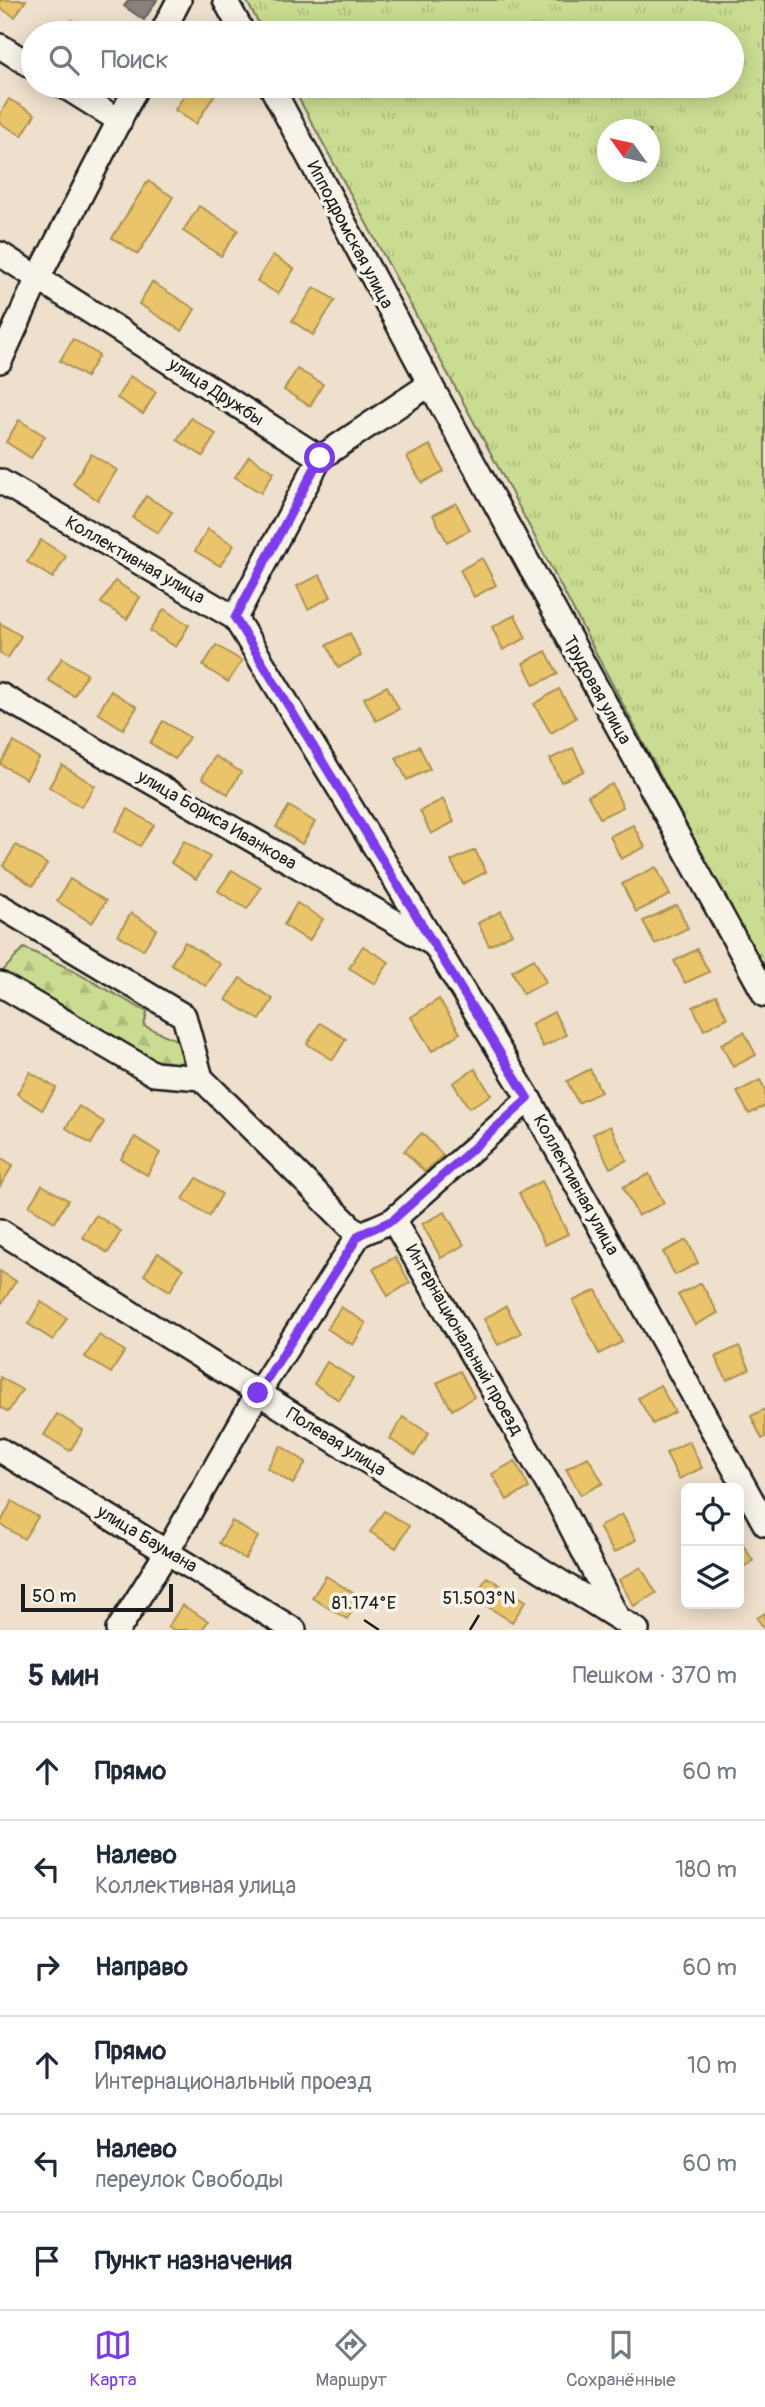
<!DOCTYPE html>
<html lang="ru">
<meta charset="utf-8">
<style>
body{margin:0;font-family:Pangolin,sans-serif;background:#f2f2f3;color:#1f2937}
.controls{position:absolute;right:21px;bottom:21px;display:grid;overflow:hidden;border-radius:10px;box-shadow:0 4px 18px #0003}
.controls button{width:63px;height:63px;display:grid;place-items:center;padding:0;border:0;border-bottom:2px solid #e0e1e3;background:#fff;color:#1f2937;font:35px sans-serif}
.compass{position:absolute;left:597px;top:119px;width:63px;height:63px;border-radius:50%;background:#fff;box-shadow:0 4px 18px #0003;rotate:303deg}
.scale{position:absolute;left:21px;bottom:18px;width:152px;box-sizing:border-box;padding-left:7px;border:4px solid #1c1c1c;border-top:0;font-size:19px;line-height:24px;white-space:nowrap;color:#1c1c1c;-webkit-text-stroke:5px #f7f3e8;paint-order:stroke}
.stop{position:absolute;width:21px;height:21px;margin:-16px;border:5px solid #7c3aed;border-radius:50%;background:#fff}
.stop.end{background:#7c3aed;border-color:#fff;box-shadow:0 2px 7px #0008}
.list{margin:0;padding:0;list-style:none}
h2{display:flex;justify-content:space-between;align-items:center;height:91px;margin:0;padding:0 28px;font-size:30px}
h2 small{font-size:23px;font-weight:400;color:#747a83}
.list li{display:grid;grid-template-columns:46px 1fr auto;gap:21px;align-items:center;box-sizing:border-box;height:98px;padding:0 28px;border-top:2px solid #e0e1e3}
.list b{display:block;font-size:26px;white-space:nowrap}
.list p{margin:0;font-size:23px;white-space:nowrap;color:#747a83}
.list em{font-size:23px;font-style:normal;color:#747a83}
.icon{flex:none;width:38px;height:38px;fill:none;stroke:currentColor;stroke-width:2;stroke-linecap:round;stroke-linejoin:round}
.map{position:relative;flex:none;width:765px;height:1630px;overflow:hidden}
.search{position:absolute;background:#fff;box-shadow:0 4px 18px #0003;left:21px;right:21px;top:21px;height:77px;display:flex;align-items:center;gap:18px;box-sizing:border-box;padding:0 24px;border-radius:38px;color:#747a83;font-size:26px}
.sheet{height:679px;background:#fff}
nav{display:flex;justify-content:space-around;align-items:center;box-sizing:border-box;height:98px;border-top:2px solid #e0e1e3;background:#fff;font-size:19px;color:#747a83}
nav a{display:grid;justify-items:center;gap:4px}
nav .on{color:#7c3aed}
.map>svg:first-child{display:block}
.grass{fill:url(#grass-tufts);stroke:#737c56;stroke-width:2;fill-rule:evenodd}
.forest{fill:url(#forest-firs);stroke:#737c56;stroke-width:2}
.homes{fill:#e9c46a;stroke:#ac9253;stroke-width:2}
.industry{fill:#8a817c;stroke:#69635f;stroke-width:2}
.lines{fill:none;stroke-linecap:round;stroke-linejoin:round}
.minor-casing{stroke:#1c1c1c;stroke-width:28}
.minor{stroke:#f7f3e8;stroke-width:23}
.route{stroke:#7c3aed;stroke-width:9}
.ticks{fill:none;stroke:#1c1c1c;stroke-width:2.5}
.labels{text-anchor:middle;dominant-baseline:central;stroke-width:7;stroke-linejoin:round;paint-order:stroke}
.street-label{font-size:18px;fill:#1c1c1c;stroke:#f7f3e8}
.ticks-label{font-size:18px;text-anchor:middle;fill:#1c1c1c;stroke:#f7f3e8;stroke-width:7;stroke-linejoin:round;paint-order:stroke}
</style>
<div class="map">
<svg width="765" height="1630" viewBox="0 0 765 1630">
<defs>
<pattern id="grass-tufts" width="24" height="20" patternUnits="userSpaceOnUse" patternTransform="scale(1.75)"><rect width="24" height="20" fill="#cadc91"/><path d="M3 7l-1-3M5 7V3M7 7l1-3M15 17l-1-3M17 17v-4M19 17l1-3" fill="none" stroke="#adbc7c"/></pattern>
<pattern id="forest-firs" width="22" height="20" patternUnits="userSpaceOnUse" patternTransform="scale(1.75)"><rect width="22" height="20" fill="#cadc91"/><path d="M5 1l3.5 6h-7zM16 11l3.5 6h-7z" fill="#adbc7c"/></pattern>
</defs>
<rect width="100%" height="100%" fill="#efe0cd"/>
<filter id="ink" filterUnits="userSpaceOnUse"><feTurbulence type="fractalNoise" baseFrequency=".0143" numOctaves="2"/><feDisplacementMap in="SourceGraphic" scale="14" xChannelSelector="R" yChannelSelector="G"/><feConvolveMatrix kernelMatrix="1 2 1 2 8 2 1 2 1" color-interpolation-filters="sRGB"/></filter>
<g filter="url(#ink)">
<!-- grass -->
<path class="grass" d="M 246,0 L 765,0 L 765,974 L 488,448 L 292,86 L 732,86 L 732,33 L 264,33 ZM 608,130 L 650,130 L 650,172 L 608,172 Z"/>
<!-- forest -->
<polygon class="forest" points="24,948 64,966 147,1012 144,1026 179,1041 183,1051 181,1066 158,1067 1,973"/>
<!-- homes -->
<g class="homes">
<polygon points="0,0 26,0 15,17 0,8"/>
<polygon points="72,20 93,33 63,33"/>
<polygon points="190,86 206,86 216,92 196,124 175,110"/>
<polygon points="9,99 35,114 22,136 0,123 0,114"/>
<polygon points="148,181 173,197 138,254 112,238"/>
<polygon points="199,206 238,230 221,256 183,231"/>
<polygon points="273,255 294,269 278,294 257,281"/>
<polygon points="152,282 195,309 182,331 139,304"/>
<polygon points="314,287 335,300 313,335 292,321"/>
<polygon points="73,339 99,355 86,377 60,361"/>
<polygon points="297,369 323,384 310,406 284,390"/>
<polygon points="130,376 156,392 143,414 117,398"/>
<polygon points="191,418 216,434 203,456 177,440"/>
<polygon points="19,420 45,436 31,458 6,442"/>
<polygon points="430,445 444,471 422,483 407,457"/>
<polygon points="91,454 117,470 98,500 73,484"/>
<polygon points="249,456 274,472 261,493 235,477"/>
<polygon points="146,496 172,512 158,533 133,518"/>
<polygon points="456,503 470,530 447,542 433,515"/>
<polygon points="208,529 234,545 220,566 195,551"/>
<polygon points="41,540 66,556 53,578 27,562"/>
<polygon points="482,558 496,585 474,597 460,570"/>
<polygon points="320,575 331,597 308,609 297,586"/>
<polygon points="115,581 140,597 127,619 101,603"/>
<polygon points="164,609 189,625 176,647 150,631"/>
<polygon points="515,615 526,638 503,650 492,627"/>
<polygon points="0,623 21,636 8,658 0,653"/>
<polygon points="350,633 361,656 338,668 327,645"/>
<polygon points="216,645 242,661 228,682 203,666"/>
<polygon points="546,651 558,674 534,685 523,663"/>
<polygon points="62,658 87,674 74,696 48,680"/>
<polygon points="387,686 399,709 376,721 364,698"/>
<polygon points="559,689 576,718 551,733 534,704"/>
<polygon points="111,691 137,707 123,729 98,713"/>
<polygon points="163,721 189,737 175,759 150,743"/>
<polygon points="14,742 39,758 26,779 0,764"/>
<polygon points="419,746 430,769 407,780 396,758"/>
<polygon points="573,748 584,771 561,782 550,759"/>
<polygon points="215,756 241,772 228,794 202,778"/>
<polygon points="62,765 95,786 81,807 49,787"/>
<polygon points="612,784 623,807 600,818 588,796"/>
<polygon points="443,799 454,822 431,834 420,811"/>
<polygon points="289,806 315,822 302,844 276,827"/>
<polygon points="128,809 154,825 140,846 115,831"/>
<polygon points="633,825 645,847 621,859 610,836"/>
<polygon points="184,841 210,857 196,879 171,863"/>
<polygon points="16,845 47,864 33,886 3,866"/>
<polygon points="475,850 486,872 463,884 451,861"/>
<polygon points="656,867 670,895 636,912 622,884"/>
<polygon points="232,870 261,888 247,909 218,891"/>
<polygon points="70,879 106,901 92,923 57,901"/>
<polygon points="297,903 323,919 309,941 284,925"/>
<polygon points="677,905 688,928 655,944 643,921"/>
<polygon points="501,911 512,934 489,946 478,923"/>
<polygon points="131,913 157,929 143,950 118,935"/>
<polygon points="185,942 220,964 206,986 171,964"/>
<polygon points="363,946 389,962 375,984 349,968"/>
<polygon points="697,949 709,972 685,983 674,961"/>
<polygon points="534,959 546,982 523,994 512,971"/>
<polygon points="240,978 273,999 260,1020 226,1000"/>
<polygon points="716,995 727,1018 704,1030 693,1007"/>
<polygon points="439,999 460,1033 432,1051 411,1017"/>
<polygon points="554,1012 566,1035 543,1047 531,1024"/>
<polygon points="320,1023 346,1039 333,1060 307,1044"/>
<polygon points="744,1032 756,1055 733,1067 721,1044"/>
<polygon points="475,1069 491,1095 469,1108 453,1083"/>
<polygon points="590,1069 601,1092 578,1103 567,1081"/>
<polygon points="30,1072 56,1088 42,1110 17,1094"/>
<polygon points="760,1080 765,1089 765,1106 749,1114 737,1092"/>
<polygon points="79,1106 104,1122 91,1144 66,1128"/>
<polygon points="610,1126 627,1160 610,1168 593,1134"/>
<polygon points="422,1133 443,1155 425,1172 404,1151"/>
<polygon points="135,1137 160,1153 147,1175 121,1159"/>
<polygon points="0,1157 13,1165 0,1186"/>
<polygon points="649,1174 664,1203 638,1216 623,1187"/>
<polygon points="197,1178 222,1194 209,1216 183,1199"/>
<polygon points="542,1181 568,1234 545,1245 519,1193"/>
<polygon points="42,1185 68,1200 55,1222 29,1206"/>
<polygon points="445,1212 464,1245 441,1258 422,1224"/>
<polygon points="96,1215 121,1231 108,1253 82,1237"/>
<polygon points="687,1240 698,1263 675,1275 663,1252"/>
<polygon points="158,1253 183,1269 170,1291 144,1275"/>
<polygon points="395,1257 410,1283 388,1296 373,1269"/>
<polygon points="0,1271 16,1281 2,1303 0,1302"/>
<polygon points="701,1283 718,1313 695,1325 678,1295"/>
<polygon points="596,1290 622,1342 599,1354 573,1301"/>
<polygon points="41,1302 67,1318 53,1340 28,1324"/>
<polygon points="506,1306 521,1333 498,1345 484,1319"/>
<polygon points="341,1307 366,1323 353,1345 327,1329"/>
<polygon points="99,1335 125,1351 111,1373 85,1357"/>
<polygon points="739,1346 750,1369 727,1380 715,1357"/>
<polygon points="327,1362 353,1378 339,1400 314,1384"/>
<polygon points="460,1371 474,1397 452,1410 437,1383"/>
<polygon points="0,1377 22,1390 8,1412 0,1407"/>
<polygon points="660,1385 675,1412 653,1424 638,1398"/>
<polygon points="765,1409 765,1437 762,1439 751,1416"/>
<polygon points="57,1414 83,1430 70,1451 44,1435"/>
<polygon points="403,1417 429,1433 415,1455 390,1439"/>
<polygon points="689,1441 702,1468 679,1479 666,1453"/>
<polygon points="281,1446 306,1462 293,1484 267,1468"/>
<polygon points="588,1457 603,1483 581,1495 566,1469"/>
<polygon points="515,1461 529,1488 507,1500 492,1474"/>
<polygon points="12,1501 38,1517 24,1539 0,1524"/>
<polygon points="384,1511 409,1526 396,1548 370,1532"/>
<polygon points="622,1514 636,1540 614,1553 599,1527"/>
<polygon points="232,1521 258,1537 245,1559 219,1543"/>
<polygon points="739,1538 753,1561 739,1570"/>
<polygon points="641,1567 656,1593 634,1606 619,1580"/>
<polygon points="326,1576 361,1598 347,1619 312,1598"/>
<polygon points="487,1577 526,1601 512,1622 474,1598"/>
<polygon points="182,1605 208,1621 202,1630 174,1630 168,1627"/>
<polygon points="765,1613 765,1630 757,1618"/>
</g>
<!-- industry -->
<polygon class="industry" points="129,0 157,0 144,20 124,6"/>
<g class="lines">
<defs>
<g id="minor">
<polyline points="225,0 243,33"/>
<polyline points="162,33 179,0"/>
<polyline points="0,46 33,67"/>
<polyline points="64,86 120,121"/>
<polyline points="271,86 430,384 765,995"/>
<polyline points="0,254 320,458 430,384"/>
<polyline points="0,361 38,278 137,86"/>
<polyline points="0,481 235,618 529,1099 765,1524"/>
<polyline points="235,618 320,458"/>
<polyline points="0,695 432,943"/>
<polyline points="0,906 184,1016 201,1078"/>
<polyline points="0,984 154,1074 201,1078 359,1235 393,1220 559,1503 616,1615"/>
<polyline points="393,1220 529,1099"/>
<polyline points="0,1231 637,1630"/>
<polyline points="0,1450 294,1630"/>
<polyline points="118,1630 167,1552 258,1393 359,1235"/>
</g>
</defs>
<!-- minor casing -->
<use href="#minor" class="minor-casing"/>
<!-- minor -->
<use href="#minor" class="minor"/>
</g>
</g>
<g class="lines" filter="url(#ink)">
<!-- route -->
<polyline class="route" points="258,1393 359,1235 393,1220 528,1099 235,618 320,458"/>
</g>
<!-- ticks -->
<path class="ticks" d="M 364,1620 L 379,1630M 470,1630 L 479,1615"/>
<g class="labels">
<!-- street labels -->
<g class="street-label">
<text transform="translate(350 235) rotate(62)">Ипподромская улица</text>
<text transform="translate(216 392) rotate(33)">улица Дружбы</text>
<text transform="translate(135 560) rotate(30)">Коллективная улица</text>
<text transform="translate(597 690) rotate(61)">Трудовая улица</text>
<text transform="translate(217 820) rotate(30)">улица Бориса Иванкова</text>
<text transform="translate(576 1185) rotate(61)">Коллективная улица</text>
<text transform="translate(464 1340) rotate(60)">Интернациональный проезд</text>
<text transform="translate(336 1442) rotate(32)">Полевая улица</text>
<text transform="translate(147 1539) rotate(31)">улица Баумана</text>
</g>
</g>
<g class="ticks-label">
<text x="479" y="1604">51.503°N</text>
<text x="364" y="1609">81.174°E</text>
</g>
</svg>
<div class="controls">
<button><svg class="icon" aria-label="locate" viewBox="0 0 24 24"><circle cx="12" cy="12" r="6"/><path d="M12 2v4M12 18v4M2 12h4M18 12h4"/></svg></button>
<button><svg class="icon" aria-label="layers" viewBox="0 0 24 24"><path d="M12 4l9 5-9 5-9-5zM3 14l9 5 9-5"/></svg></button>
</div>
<svg class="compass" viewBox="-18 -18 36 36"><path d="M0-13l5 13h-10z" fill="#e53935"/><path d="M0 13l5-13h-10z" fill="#747a83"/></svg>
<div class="scale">50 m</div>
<div class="stop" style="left:320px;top:458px"></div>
<div class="stop end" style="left:258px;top:1393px"></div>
<div class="search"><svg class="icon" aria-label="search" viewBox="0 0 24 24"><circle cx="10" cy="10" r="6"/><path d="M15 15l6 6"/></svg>Поиск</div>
</div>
<section class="sheet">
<h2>5 мин<small>Пешком · 370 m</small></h2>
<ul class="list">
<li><svg class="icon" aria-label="ahead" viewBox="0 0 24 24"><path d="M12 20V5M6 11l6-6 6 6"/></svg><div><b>Прямо</b></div><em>60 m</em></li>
<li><svg class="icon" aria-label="left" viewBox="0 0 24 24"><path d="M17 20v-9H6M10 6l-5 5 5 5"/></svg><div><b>Налево</b><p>Коллективная улица</p></div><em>180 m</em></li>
<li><svg class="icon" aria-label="right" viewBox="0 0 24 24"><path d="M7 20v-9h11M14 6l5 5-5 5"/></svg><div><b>Направо</b></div><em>60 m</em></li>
<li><svg class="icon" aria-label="ahead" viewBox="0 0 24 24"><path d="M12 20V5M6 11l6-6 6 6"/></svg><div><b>Прямо</b><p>Интернациональный проезд</p></div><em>10 m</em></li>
<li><svg class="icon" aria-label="left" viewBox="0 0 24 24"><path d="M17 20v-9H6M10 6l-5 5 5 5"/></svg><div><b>Налево</b><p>переулок Свободы</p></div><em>60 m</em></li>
<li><svg class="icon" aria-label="arrive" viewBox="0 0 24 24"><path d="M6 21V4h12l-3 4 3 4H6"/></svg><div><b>Пункт назначения</b></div></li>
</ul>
</section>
<nav>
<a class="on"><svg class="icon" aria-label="map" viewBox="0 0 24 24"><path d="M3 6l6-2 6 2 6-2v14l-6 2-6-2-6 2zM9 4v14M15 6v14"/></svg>Карта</a>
<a><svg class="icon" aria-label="directions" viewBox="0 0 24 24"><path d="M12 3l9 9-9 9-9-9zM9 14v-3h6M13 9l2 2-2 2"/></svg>Маршрут</a>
<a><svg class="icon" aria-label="saved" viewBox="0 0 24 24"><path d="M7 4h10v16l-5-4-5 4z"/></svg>Сохранённые</a>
</nav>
